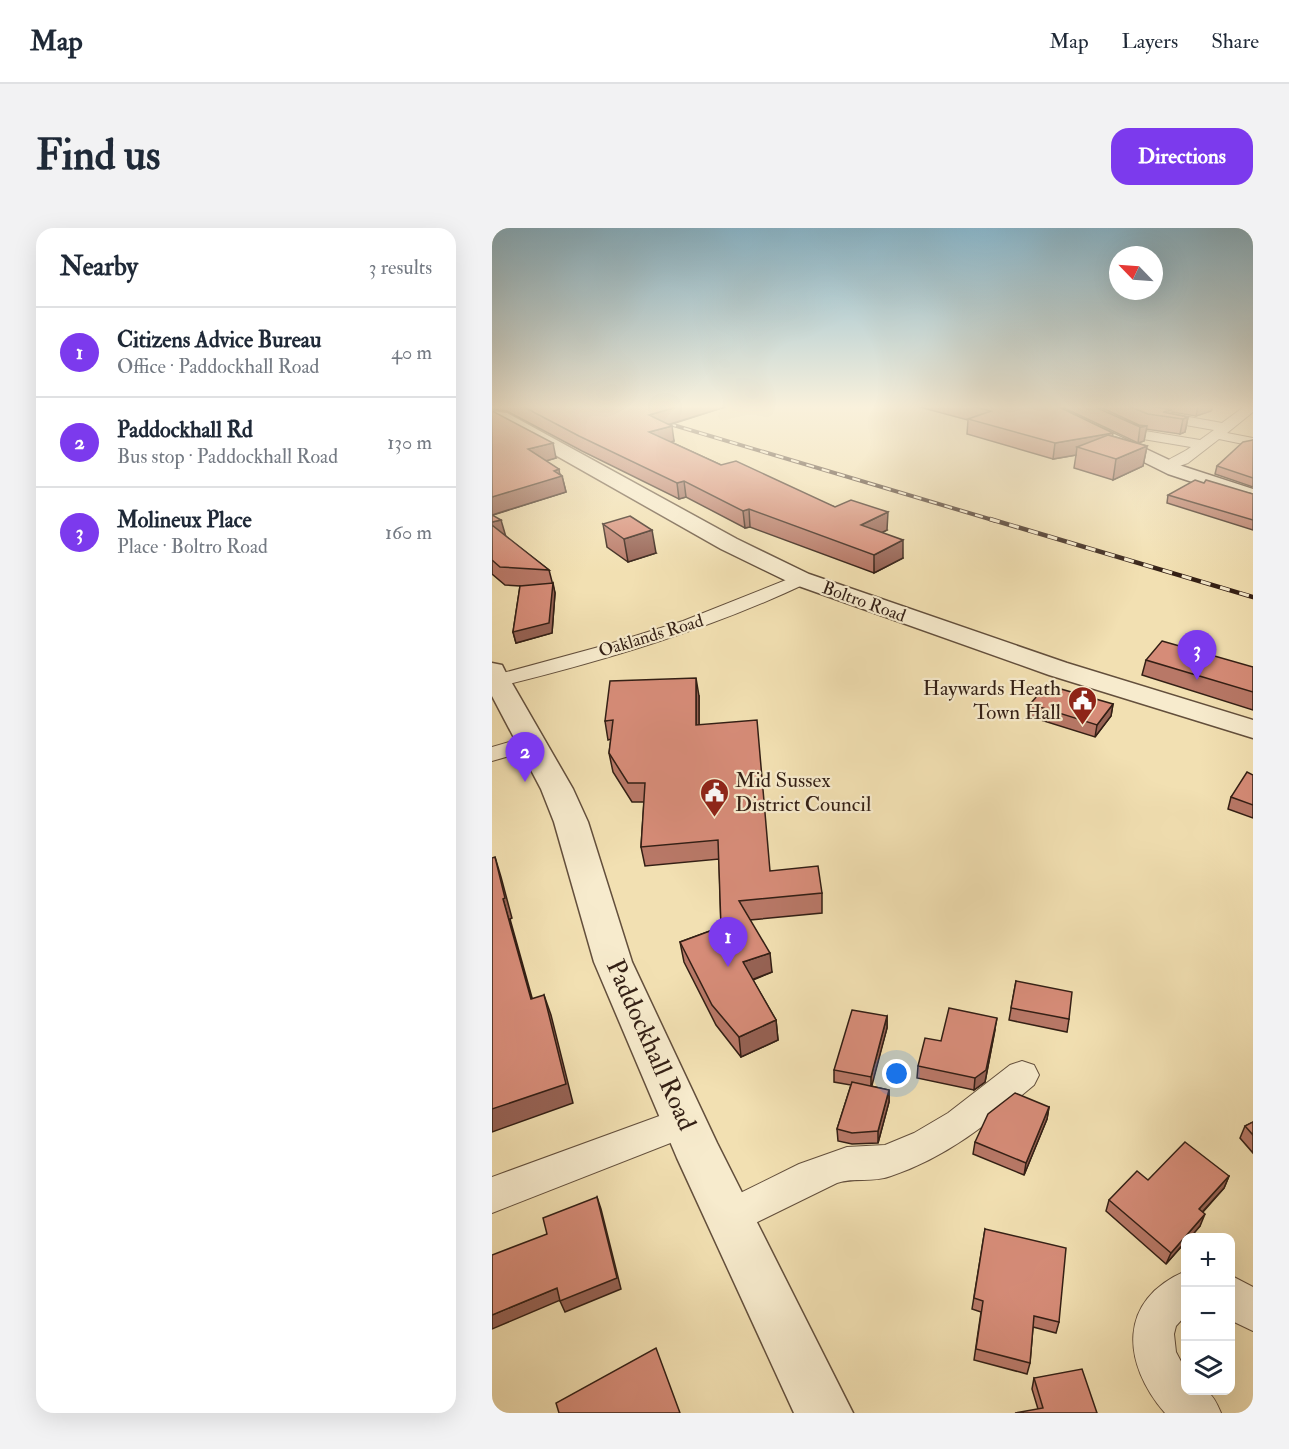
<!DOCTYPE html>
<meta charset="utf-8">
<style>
body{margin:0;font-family:"IM FELL Double Pica",serif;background:#f2f2f3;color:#1f2937}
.controls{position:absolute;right:18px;bottom:18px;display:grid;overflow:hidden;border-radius:12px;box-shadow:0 6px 24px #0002}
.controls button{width:54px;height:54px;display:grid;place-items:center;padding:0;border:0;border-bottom:2px solid #e0e1e3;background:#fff;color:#1f2937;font:30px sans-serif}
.compass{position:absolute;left:617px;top:18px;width:54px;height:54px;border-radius:50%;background:#fff;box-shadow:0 6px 24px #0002;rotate:295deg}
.you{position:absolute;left:405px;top:846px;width:21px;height:21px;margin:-15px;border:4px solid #fff;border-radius:50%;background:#1a73e8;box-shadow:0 0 0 9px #1a73e833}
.badge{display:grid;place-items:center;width:39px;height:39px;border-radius:50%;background:#7c3aed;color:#fff;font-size:20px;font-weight:700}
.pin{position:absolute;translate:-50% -50px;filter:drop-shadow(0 2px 3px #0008)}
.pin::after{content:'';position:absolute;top:32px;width:21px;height:18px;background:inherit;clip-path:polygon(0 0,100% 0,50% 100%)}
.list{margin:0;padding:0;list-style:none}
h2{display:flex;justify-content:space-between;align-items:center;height:78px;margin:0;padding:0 24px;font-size:26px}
h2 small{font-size:20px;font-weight:400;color:#747a83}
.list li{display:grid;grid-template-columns:39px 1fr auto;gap:18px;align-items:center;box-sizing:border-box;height:90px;padding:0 24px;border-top:2px solid #e0e1e3}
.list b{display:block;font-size:22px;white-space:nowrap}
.list p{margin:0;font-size:20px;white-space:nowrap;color:#747a83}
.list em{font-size:20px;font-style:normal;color:#747a83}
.icon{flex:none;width:33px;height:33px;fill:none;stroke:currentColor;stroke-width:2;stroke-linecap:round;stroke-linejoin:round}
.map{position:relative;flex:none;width:761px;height:1185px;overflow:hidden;border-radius:18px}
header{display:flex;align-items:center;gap:36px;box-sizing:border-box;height:84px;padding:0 30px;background:#fff;border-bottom:2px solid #e0e1e3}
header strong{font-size:28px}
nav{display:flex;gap:33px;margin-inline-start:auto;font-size:21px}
.intro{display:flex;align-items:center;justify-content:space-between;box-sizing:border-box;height:144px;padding:0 36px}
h1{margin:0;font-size:42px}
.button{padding:15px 27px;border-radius:18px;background:#7c3aed;color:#fff;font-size:21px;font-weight:700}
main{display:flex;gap:36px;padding:0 36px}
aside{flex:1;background:#fff;border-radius:18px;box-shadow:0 6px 24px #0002}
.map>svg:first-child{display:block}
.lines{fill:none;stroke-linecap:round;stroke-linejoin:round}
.minor-casing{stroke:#634f3c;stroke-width:2}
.tertiary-casing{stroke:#634f3c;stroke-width:3}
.secondary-casing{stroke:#331f15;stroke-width:3}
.minor{fill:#f7ebcd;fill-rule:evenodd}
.tertiary{fill:#f7ebcd;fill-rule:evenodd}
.secondary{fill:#f7ebcd;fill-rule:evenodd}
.rail-far1-casing{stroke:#331f15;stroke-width:4}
.rail-casing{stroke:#331f15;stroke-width:4.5}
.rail-far1{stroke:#f7ebcd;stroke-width:2;stroke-dasharray:8;stroke-linecap:butt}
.rail{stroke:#f7ebcd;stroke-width:3;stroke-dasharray:10;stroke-linecap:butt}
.wall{fill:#b87867;stroke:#331f15;stroke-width:1.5}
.shaded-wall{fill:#966254;stroke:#331f15;stroke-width:1.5}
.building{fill:#d68c78;stroke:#331f15;stroke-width:1.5}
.labels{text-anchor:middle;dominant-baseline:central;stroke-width:4.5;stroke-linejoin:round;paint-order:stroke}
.far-street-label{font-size:18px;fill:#331f15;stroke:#f7ebcd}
.poi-label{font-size:21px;fill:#331f15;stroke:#f7ebcd;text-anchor:end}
.near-street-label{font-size:26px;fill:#331f15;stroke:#f7ebcd}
</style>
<header>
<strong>Map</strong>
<nav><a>Map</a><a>Layers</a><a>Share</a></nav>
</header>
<div class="intro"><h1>Find us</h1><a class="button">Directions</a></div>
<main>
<aside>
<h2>Nearby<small>3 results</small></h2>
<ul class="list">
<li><span class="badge">1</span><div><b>Citizens Advice Bureau</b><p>Office · Paddockhall Road</p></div><em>40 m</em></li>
<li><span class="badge">2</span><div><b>Paddockhall Rd</b><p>Bus stop · Paddockhall Road</p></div><em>130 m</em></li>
<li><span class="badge">3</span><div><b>Molineux Place</b><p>Place · Boltro Road</p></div><em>160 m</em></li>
</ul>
</aside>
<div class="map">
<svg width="761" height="1185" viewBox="0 0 761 1185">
<rect width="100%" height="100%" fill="#f2e0b2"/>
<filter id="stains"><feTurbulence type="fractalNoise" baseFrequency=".00333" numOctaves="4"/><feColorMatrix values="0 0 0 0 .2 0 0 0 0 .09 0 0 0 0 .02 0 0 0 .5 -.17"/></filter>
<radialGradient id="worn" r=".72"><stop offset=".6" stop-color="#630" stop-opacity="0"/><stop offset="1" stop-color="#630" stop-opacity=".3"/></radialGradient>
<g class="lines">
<defs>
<g id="minor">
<path d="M 579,178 L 595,178 L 653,203 L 708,212 L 722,202 L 637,187 L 620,178 L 636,178 L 730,195 L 753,178 L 761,178 L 761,184 L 735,205 L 761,210 L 761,218 L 727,211 L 696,235 L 676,242 L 669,238 C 676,230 690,226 699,219 L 645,210 Z"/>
<path d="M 309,346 L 315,347 L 318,351 L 315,355 C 216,402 111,433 5,459 L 0,458 L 0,448 L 114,417 L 191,393 Z"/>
<polygon points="41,507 49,509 53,514 49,519 0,533 0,519"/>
<path d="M 530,833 L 542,837 L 547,847 L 542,857 C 498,894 454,930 399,948 C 381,955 362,949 345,955 L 237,1008 L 224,1003 L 218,990 L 224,977 L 307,936 L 355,919 L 393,917 L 422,905 L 456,885 L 518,837 Z"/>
<polygon points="192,879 204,883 209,894 204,905 0,985 0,949"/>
<path d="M 694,1043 L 694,1087 L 684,1098 L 682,1106 L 684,1124 L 694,1143 L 694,1162 C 717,1162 720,1163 729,1185 L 673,1185 C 630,1135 625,1072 694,1043 Z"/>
<polygon points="738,1047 761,1059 761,1103 738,1092"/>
</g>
<g id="tertiary">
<polygon points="0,183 15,185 245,311 317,346 575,435 761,492 761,510 557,447 301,356 229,321 5,194 0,193"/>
<polygon points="0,435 10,437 13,443 81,561 96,594 140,734 225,915 361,1185 302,1185 185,930 102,734 62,594 49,561 0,468"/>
</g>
<polygon id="secondary" points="543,178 563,178 690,238 761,261 761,274 676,246 545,181"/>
</defs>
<!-- minor casing -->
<use href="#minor" class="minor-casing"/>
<!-- tertiary casing -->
<use href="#tertiary" class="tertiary-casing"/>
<!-- secondary casing -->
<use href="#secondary" class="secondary-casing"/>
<!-- minor -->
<use href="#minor" class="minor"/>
<!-- tertiary -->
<use href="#tertiary" class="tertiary"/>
<!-- secondary -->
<use href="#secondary" class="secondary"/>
<defs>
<polyline id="rail-far1" points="161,191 504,293"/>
<polyline id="rail" points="498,291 761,369"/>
</defs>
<!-- rail-far1 casing -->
<use href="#rail-far1" class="rail-far1-casing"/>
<!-- rail casing -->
<use href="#rail" class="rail-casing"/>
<!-- rail-far1 -->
<use href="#rail-far1" class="rail-far1"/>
<!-- rail -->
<use href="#rail" class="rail"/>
</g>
<!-- wall -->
<g class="wall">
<polygon points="0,178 236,178 177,197 182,213 179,214 229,237 343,279 395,302 389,305 411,330 382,345 258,299 253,300 194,269 187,271 90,223 15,183 0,181"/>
<polygon points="424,178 565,178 620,208 655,218 651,238 621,252 582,240 584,227 561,231 475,206 476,192"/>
<polygon points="568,178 721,178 719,183 704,188 680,184 679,186 696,189 693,204 688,206 654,201 652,213 646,215"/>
<polygon points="0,183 64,230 54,233 70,248 74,264 1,287 13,308 57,342 63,365 60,405 24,415 21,404 28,358 13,357 0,346"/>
<polygon points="761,212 761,259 723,246 725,238"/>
<polygon points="712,255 761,266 761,302 675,275 676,267"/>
<polygon points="111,296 164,325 136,334 115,319"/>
<polygon points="654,432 761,439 761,482 650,447"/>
<polygon points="207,468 207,497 278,643 330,665 330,685 258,692 280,744 261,752 284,792 286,812 249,829 224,797 192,734 188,714 229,699 227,631 153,638 149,619 152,574 140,574 121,544 117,525 119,511 116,512 113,493"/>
<polygon points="538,476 621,476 619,488 603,509 536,488"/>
<polygon points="761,547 761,590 736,581 739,569"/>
<polygon points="524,753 577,791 575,804 517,792"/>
<polygon points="395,788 395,800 379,858 397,862 397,874 386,915 360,916 346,913 345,901 359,857 342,854 342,842"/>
<polygon points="503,802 493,854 482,862 425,850 426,838 449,813"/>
<polygon points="557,879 555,891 532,947 481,926 483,914"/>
<polygon points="761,894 761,925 748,910 753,898"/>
<polygon points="737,948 732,960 711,984 708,998 674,1036 614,983 617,972 656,952"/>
<polygon points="493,1001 567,1094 564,1105 541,1099 538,1135 535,1146 482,1132 489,1084 480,1081"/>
<polygon points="542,1150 605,1185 546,1181 540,1161"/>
</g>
<!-- shaded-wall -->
<g class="shaded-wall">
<polygon points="188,178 236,178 159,202 157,187"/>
<polygon points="706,178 721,178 719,183 704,188"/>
<polygon points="696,189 693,204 688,206 691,191"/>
<polygon points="180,198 182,213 160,219 157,204"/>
<polygon points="655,198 652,213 646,215 648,199"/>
<polygon points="621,205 618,220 585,219 584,227 561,231 563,215"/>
<polygon points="61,215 64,230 39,237 36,221"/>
<polygon points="655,218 651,238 621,252 624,231"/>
<polygon points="67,241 68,248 70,248 74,264 0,287 0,269 62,243"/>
<polygon points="192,253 194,269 187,271 185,255"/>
<polygon points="257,281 258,299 253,300 251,283"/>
<polygon points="396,284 395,302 369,315 369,297"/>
<polygon points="9,292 14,309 0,306 0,294"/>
<polygon points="160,302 164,325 136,334 132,311"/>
<polygon points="411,312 411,330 382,345 382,327"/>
<polygon points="61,355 63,365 60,405 24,415 21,404"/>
<polygon points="204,450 207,468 207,516 204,497"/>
<polygon points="621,476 619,488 603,509 605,497"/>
<polygon points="3,629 9,649 20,690 18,691 46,791 39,771 11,671"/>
<polygon points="278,725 280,744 254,754 251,734"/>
<polygon points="52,767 59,787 81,875 0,904 0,881"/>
<polygon points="395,788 395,800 379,861 379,849"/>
<polygon points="505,790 493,854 482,862 483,850"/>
<polygon points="284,792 286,812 249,829 247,809"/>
<polygon points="397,862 397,874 386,915 386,903"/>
<polygon points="557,879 555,891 532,947 534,935"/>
<polygon points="737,948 732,960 702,993 707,981"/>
<polygon points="105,969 109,981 129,1061 73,1084 68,1073"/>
<polygon points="713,986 708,998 698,1010 693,1010 693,1014 674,1036 679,1025"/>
<polygon points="65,1060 71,1071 0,1101 0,1087"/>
</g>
<!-- building -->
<g class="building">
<polygon points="30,178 188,178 157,187 180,198 157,204 229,237 244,233 343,279 359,272 396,284 369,297 411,312 382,327 257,281 251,283 192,253 185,255 87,208"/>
<polygon points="479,178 565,178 621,205 563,215 476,191 499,183"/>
<polygon points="601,178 606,178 647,197 655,198 648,199"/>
<polygon points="636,178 657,178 680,182 671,184 696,189 691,191 656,186"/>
<polygon points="0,183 61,215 36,221 67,241 62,243 70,248 0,269"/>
<polygon points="616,207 655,218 624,231 585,219"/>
<polygon points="761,212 761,250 725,238 751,214"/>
<polygon points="703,252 712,255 714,252 761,266 761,292 676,267"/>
<polygon points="0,287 9,292 0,294"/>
<polygon points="138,288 160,302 132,311 111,296"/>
<polygon points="0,297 57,342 8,339 0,332"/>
<polygon points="61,355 57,395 21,404 28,358"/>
<polygon points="670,413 761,439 761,464 654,432"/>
<polygon points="204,450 204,497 265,492 278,643 326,638 330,665 247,673 278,725 251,734 284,792 247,809 220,777 188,714 229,699 226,612 149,619 153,555 136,555 117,525 121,492 113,493 118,453"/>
<polygon points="555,457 621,476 605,497 538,476"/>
<polygon points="755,544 761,547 761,577 739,569"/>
<polygon points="3,629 13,670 11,671 39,771 52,767 74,856 0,881 0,630"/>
<polygon points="524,753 580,764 577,791 519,780"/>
<polygon points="457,780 505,790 494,842 483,850 426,838 433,810 449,813"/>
<polygon points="360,782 395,788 379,849 342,842"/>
<polygon points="360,854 397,862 386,903 360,905 345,901"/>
<polygon points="523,865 557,879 534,935 483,914 496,886"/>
<polygon points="761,894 761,907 753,898"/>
<polygon points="693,914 737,948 707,981 713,986 679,1025 617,972 645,943 656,952"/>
<polygon points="105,969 125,1050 68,1073 65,1060 0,1087 0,1027 55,1006 51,990"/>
<polygon points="493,1001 574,1020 567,1094 542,1088 538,1135 484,1121 491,1073 482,1070"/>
<polygon points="164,1120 188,1185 67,1185 64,1175"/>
<polygon points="590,1141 605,1185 523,1185 551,1180 542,1150"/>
</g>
<!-- sky -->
<linearGradient id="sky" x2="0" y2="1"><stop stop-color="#89b8ce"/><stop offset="0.52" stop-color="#f9f1dc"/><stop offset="1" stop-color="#f9f1dc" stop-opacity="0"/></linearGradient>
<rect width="761" height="344" fill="url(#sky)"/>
<!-- icons -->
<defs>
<symbol id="civic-pin" viewBox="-11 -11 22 30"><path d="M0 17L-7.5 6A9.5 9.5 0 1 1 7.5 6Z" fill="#8f2418" stroke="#f7ebcd"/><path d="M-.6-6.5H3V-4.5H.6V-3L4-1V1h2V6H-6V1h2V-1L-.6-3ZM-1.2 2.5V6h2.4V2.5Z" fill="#fff"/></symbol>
</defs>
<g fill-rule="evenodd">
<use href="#civic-pin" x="574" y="456" width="33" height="45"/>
<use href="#civic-pin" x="206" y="548" width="33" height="45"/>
</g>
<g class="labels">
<!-- far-street labels -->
<g class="far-street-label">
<text transform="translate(372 374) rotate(20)">Boltro Road</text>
<text transform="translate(159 408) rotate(-17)">Oaklands Road</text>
</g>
<!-- poi labels -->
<g class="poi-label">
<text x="569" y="460">Haywards Heath<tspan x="569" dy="24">Town Hall</tspan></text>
<text x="243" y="552" text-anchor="start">Mid Sussex<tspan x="243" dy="24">District Council</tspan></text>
</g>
<!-- near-street labels -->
<g class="near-street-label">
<text transform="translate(159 817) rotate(66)">Paddockhall Road</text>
</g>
</g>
<rect width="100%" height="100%" filter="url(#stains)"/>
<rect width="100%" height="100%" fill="url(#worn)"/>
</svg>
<div class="controls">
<button>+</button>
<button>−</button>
<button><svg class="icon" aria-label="layers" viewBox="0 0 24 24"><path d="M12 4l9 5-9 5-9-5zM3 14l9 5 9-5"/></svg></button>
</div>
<svg class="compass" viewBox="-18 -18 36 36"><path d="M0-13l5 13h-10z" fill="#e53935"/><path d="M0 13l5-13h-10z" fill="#747a83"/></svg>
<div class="you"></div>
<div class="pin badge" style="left:236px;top:739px">1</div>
<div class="pin badge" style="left:33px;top:554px">2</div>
<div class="pin badge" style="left:705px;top:452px">3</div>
</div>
</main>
